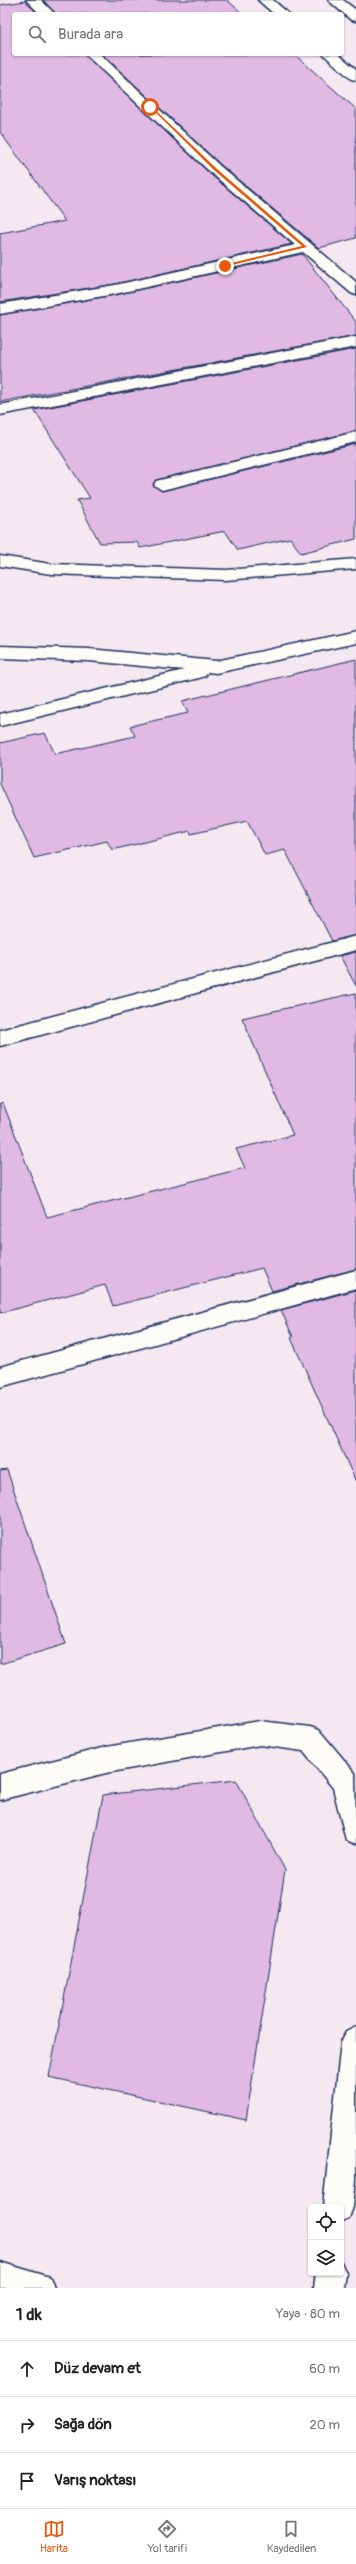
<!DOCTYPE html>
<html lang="tr">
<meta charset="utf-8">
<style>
body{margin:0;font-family:Pangolin,sans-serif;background:#f2f2f2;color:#202124}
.controls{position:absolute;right:12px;bottom:12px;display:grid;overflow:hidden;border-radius:4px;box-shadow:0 1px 3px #0004}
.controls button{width:36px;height:36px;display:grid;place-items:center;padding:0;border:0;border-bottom:1px solid #e0e0e0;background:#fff;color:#202124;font:20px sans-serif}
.stop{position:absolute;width:12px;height:12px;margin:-9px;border:3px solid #ea580c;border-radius:50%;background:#fff}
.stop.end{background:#ea580c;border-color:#fff;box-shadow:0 1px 4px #0008}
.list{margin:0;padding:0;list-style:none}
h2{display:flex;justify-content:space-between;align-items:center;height:52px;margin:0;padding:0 16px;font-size:17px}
h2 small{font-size:13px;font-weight:400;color:#757577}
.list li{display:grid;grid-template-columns:26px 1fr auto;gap:12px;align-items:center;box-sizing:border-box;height:56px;padding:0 16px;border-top:1px solid #e0e0e0}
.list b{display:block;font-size:15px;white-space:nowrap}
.list em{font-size:13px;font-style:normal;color:#757577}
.icon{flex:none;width:22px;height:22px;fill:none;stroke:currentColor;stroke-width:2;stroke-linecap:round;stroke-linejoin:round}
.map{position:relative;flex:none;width:356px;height:2288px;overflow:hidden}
.search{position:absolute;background:#fff;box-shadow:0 1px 3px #0004;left:12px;right:12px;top:12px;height:44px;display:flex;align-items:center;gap:10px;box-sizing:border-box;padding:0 14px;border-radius:4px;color:#757577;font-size:15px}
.sheet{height:220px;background:#fff}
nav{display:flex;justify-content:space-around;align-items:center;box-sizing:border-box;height:56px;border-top:1px solid #e0e0e0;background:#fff;font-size:11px;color:#757577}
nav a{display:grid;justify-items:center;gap:2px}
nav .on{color:#ea580c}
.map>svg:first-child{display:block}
.building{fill:#e1bae3;stroke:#1b2f5e}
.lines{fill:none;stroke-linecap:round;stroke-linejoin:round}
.minor-casing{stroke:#1b2f5e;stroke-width:3}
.major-casing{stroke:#1b2f5e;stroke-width:3}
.minor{fill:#fdfcf7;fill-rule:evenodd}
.major{fill:#fdfcf7;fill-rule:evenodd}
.route{fill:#ea580c}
</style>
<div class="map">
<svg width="356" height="2288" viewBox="0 0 356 2288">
<rect width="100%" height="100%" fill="#f5e8f1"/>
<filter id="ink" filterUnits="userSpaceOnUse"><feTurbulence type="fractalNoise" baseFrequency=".025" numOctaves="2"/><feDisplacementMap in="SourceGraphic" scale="8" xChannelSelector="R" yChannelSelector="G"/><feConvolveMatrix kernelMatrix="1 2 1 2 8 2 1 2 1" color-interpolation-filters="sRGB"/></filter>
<g filter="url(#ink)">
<!-- building -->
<g class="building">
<polygon points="43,0 227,0 243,14 56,14"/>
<polygon points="25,1 38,14 14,14 14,54 84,54 209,173 292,244 115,284 0,302 0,233 65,221 0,132 0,5"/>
<polygon points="102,54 294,54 356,109 356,238 319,248 221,165"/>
<polygon points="302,254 356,322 356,336 0,402 0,315 115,295"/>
<polygon points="356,349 356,431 156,480 153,484 162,491 356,444 356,539 301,553 290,538 238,550 225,531 140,548 137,542 100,543 77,500 90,498 34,410"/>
<polygon points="356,659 356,935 332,941 285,850 265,855 247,821 191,834 190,831 112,850 107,841 34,858 0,784 0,743 45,733 55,754 135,736 130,726 188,713 182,701"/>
<polygon points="356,952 356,986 340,956"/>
<polygon points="356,993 356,1269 272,1291 262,1268 113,1306 105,1285 0,1313 0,1104 3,1103 47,1217 245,1168 236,1149 293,1135 242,1018"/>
<polygon points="356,1290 356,1482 291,1338 293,1337 281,1310"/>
<polygon points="7,1470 66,1644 0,1664 0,1471"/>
<polygon points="236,1780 285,1870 246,2120 49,2077 103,1795"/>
</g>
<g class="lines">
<defs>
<g id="minor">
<polygon points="26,0 41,0 55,14 40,14"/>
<polygon points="85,54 100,54 220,166 356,282 356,295 351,293 303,252 115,294 0,314 0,304 115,285 295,245 210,172"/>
<polygon points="356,337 356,347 0,415 0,405"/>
<polygon points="356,432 356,442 162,490 154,485 156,481"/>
<polygon points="0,556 51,564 226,570 356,559 356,569 226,580 51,574 0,566"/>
<polygon points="356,631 356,643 216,673 208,672 205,676 199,678 0,726 0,714 184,670 89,661 0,658 0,646 89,649 216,661"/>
<polygon points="356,936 356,950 0,1046 0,1030"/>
<polygon points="356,1270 356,1288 0,1387 0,1367"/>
<polygon points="260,1721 310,1727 319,1730 355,1773 356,1844 346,1840 333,1788 303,1751 260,1745 106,1773 0,1800 0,1774 106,1747"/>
<polygon points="356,2027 356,2180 353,2207 349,2218 341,2221 341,2207 323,2207 341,2042 346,2032"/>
<polygon points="0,2262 50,2277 54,2288 0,2288"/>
<polygon points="341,2262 346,2273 344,2288 314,2288 316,2273 341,2273"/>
</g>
<g id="major">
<polygon points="258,0 273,0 289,14 274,14"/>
<polygon points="328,0 343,0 356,10 356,21 351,20"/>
<polygon points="323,54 338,54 356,69 356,80 351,79"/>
</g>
</defs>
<!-- minor casing -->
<use href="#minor" class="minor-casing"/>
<!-- major casing -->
<use href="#major" class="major-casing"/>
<!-- minor -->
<use href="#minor" class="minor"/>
<!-- major -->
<use href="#major" class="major"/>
</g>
</g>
<!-- route -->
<polygon class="route" points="149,106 151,106 217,169 307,247 223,267 223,265 302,246 214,170"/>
</svg>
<div class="controls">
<button><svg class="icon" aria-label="locate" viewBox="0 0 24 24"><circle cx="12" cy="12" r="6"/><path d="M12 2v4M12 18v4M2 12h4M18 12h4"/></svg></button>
<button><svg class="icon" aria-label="layers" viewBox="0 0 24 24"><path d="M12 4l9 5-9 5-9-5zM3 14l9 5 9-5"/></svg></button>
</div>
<div class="stop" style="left:150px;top:107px"></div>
<div class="stop end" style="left:225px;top:266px"></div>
<div class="search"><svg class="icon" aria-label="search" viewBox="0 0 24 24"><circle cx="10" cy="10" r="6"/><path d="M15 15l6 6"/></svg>Burada ara</div>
</div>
<section class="sheet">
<h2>1 dk<small>Yaya · 80 m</small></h2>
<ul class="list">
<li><svg class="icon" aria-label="ahead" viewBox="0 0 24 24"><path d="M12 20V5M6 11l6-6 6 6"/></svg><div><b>Düz devam et</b></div><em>60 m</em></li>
<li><svg class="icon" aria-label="right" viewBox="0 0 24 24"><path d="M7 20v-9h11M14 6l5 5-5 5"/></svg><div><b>Sağa dön</b></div><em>20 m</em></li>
<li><svg class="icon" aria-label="arrive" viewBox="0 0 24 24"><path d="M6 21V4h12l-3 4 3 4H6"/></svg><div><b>Varış noktası</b></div></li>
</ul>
</section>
<nav>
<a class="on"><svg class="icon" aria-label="map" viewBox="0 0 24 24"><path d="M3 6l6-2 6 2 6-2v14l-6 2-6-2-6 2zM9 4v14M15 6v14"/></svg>Harita</a>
<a><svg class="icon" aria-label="directions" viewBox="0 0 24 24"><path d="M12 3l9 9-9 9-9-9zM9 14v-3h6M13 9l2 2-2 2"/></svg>Yol tarifi</a>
<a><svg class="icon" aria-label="saved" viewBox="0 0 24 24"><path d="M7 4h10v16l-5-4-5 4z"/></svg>Kaydedilen</a>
</nav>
